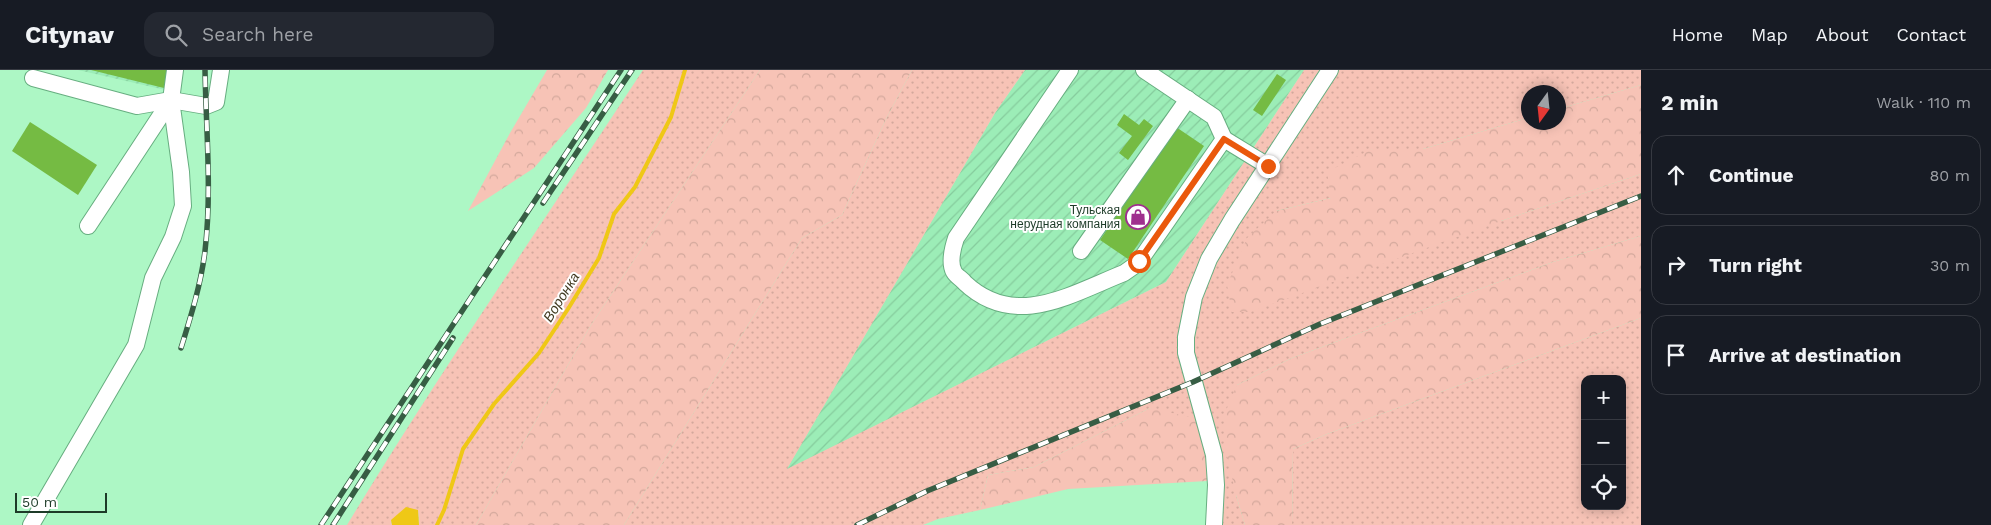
<!DOCTYPE html>
<html lang="en">
<head>
<meta charset="utf-8">
<style>
  :root { --surface:#171b24; --page:#242831; --text:#f1f3f6; --muted:#9ea1a6; --line:#363941 }
  body { margin:0; font-family:"Work Sans",sans-serif; background:var(--page); color:var(--text) }
  .controls { position:absolute; right:15px; bottom:15px; display:grid; overflow:hidden; border-radius:10px; box-shadow:0 2px 12px #0003 }
  .controls button { width:45px; height:45px; display:grid; place-items:center; padding:0; border:0; border-bottom:1px solid var(--line); background:var(--surface); color:var(--text); font:25px sans-serif }
  .compass { position:absolute; left:1521px; top:15px; width:45px; height:45px; border-radius:50%; background:var(--surface); box-shadow:0 2px 12px #0003; rotate:195deg }
  .scale { position:absolute; left:15px; bottom:12px; width:92px; box-sizing:border-box; padding-left:5px; border:2px solid #1d3b28; border-top:0; font-size:14px; line-height:18px; white-space:nowrap; color:#1d3b28; -webkit-text-stroke:4px #fff; paint-order:stroke }
  .stop { position:absolute; width:15px; height:15px; margin:-11px; border:4px solid #ea580c; border-radius:50%; background:#fff }
  .stop.end { background:#ea580c; border-color:#fff; box-shadow:0 1px 5px #0008 }
  .list { margin:0; padding:0; list-style:none }
  h2 { display:flex; justify-content:space-between; align-items:center; height:65px; margin:0; padding:0 20px; font-size:21px }
  h2 small { font-size:16px; font-weight:400; color:var(--muted) }
  .list li { display:grid; grid-template-columns:32px 1fr auto; gap:15px; align-items:center; box-sizing:border-box; height:80px; margin:0 10px 10px; padding:0 10px; border:1px solid var(--line); border-radius:15px }
  .list b { display:block; font-size:19px; white-space:nowrap }
  .list em { font-size:16px; font-style:normal; color:var(--muted) }
  .icon { flex:none; width:28px; height:28px; fill:none; stroke:currentColor; stroke-width:2; stroke-linecap:round; stroke-linejoin:round }
  .map { position:relative; flex:none; width:1641px; height:455px; overflow:hidden }
  header { display:flex; align-items:center; gap:30px; box-sizing:border-box; height:70px; padding:0 25px; background:var(--surface); border-bottom:1px solid var(--line) }
  header strong { font-size:24px }
  nav { display:flex; gap:28px; margin-inline-start:auto; font-size:18px }
  .search { width:350px; height:45px; background:var(--page); display:flex; align-items:center; gap:12px; box-sizing:border-box; padding:0 18px; border-radius:15px; color:var(--muted); font-size:19px }
  main { display:flex }
  aside { flex:1; background:var(--surface) }
  .map>svg:first-child { display:block }
</style>
</head>
<body>
<header>
<strong>Citynav</strong>
<div class="search"><svg class="icon" aria-label="search" viewBox="0 0 24 24"><circle cx="10" cy="10" r="6"/><path d="M15 15l6 6"/></svg>Search here</div>
<nav><a>Home</a><a>Map</a><a>About</a><a>Contact</a></nav>
</header>
<main>
<div class="map">
<svg width="1641" height="455" viewBox="0 0 1641 455">
  <defs>
    <pattern id="industrial-furrows" width="10" height="10" patternUnits="userSpaceOnUse" patternTransform="scale(1.25)"><rect width="10" height="10" fill="#9cedb7"/><path d="M-1 1l2-2M0 10L10 0M9 11l2-2" fill="none" stroke="#86cc9d"/></pattern>
    <pattern id="grass-dots" width="8" height="8" patternUnits="userSpaceOnUse" patternTransform="scale(1.25)"><rect width="8" height="8" fill="#f7c3b6"/><path d="M2 2h.1M6 6h.1" fill="none" stroke="#d3a89c" stroke-width="1.8" stroke-linecap="round"/></pattern>
    <pattern id="forest-crowns" width="20" height="18" patternUnits="userSpaceOnUse" patternTransform="scale(1.25)"><rect width="20" height="18" fill="#f7c3b6"/><path d="M2 6a3 3 0 1 1 6 0M12 15a3 3 0 1 1 6 0" fill="none" stroke="#d3a89c"/></pattern>
  </defs>
  <rect width="100%" height="100%" fill="#adf7c5"/>
  <g fill="url(#industrial-furrows)">
    <polygon points="78,0 178,0 174,22"/>
    <polygon points="1025,0 1304,0 1166,212 786,400 995,43"/>
  </g>
  <g fill="url(#grass-dots)" fill-rule="evenodd">
    <path d="M643,0H760L591,255L476,455H419L418,440L391,450L392,455H347C441,300 544,151 643,0Z"/>
    <polygon points="912,0 1025,0 995,43 787,399 1166,212 1304,0 1641,0 1641,15 1559,39 1558,22 1528,22 1528,48 1423,79 1372,79 1331,128 1276,141 1501,151 1641,104 1641,166 1553,192 1292,288 1237,315 1236,425 1245,455 1207,455 1208,383 1150,338 1034,397 988,405 980,440 938,449 923,455 624,455 802,168 842,145 886,49"/>
    <path d="M1641,248V455H1292L1293,379L1327,364ZM1585,309H1622V436H1585Z"/>
  </g>
  <g fill="url(#forest-crowns)">
    <polygon points="547,0 608,0 586,38 534,98 468,141 510,63"/>
    <polygon points="760,0 912,0 886,49 842,145 802,168 624,455 476,455 591,255"/>
    <polygon points="1641,15 1641,104 1501,151 1250,242 1232,242 1227,215 1247,168 1276,141 1331,128 1327,102 1372,79 1423,79 1528,48 1528,52 1558,52 1559,39"/>
    <polygon points="1641,166 1641,248 1327,364 1293,379 1292,455 1245,455 1236,425 1226,381 1224,345 1237,315 1292,288 1553,192"/>
    <polygon points="1150,338 1194,348 1208,383 1207,411 1068,419 980,440 988,405 1034,397"/>
  </g>
  <polygon fill="#efc816" points="406,437 418,440 419,455 392,455 391,450"/>
  <g fill="none" stroke-linecap="round" stroke-linejoin="round">
    <polyline stroke="#efc816" stroke-width="4" points="437,455 444,440 463,379 494,334 539,283 568,239 599,188 614,144 635,117 671,47 685,0"/>
  </g>
  <g fill="#75bb43">
    <polygon points="91,0 172,0 168,19"/>
    <polygon points="1277,4 1286,10 1262,46 1253,40"/>
    <polygon points="1124,44 1139,55 1144,49 1153,56 1128,90 1119,83 1132,66 1117,55"/>
    <polygon points="30,52 97,95 78,125 12,81"/>
    <polygon points="1176,57 1204,76 1128,189 1100,170"/>
  </g>
  <g fill="none" stroke-linecap="round" stroke-linejoin="round">
    <defs>
      <g id="minor">
        <path d="M1070,0L956,168C953,177 949,193 954,202C956,206 962,209 965,213C1015,260 1071,224 1124,203L1134,196L1143,186L1224,69L1268,96"/>
        <polyline points="1144,0 1214,47 1224,69"/>
        <polyline points="33,8 137,36 171,30 206,36 216,32 221,0"/>
        <polyline points="88,156 171,30 175,0"/>
        <polyline points="1081,181 1188,29"/>
        <polyline points="31,455 136,275 153,208 173,167 183,136 181,102 171,30"/>
        <polyline points="1214,455 1216,415 1214,385 1186,283 1186,267 1194,227 1209,189 1232,150 1330,0"/>
      </g>
    </defs>
    <use href="#minor" stroke="#67ae80" stroke-width="18"/>
    <use href="#minor" stroke="#fff" stroke-width="16"/>
    <defs>
      <g id="rail">
        <polyline points="543,133 632,0"/>
        <path d="M181,278C191,246 201,214 205,181C212,121 206,60 205,0"/>
        <polyline points="321,455 621,0"/>
        <polyline points="333,455 453,268"/>
        <polyline points="857,455 927,421 1193,312 1320,254 1641,126"/>
      </g>
    </defs>
    <use href="#rail" stroke="#375d44" stroke-width="5.5"/>
    <use href="#rail" stroke="#fff" stroke-width="4" stroke-dasharray="11" stroke-linecap="butt"/>
  </g>
  <g fill="none" stroke-linecap="round" stroke-linejoin="round">
    <polyline stroke="#ea580c" stroke-width="6" points="1139,191 1224,69 1268,96"/>
  </g>
  <defs>
    <symbol id="shop-ring" viewBox="-11 -11 22 22"><circle r="9.5" fill="#fff" stroke="#9f2f8e" stroke-width="1.5"/><path d="M-5-2.5h2.3a2.7 3.5 0 0 1 5.4 0H5L5.5 6h-11ZM-1.5-2.5h3a1.5 2.3 0 0 0-3 0Z" fill="#9f2f8e"/></symbol>
  </defs>
  <g fill-rule="evenodd">
    <use href="#shop-ring" x="1124" y="133" width="28" height="28"/>
  </g>
  <g text-anchor="middle" stroke-width="4" stroke-linejoin="round" paint-order="stroke">
    <g font-size="12" fill="#1d3b28" stroke="#fff" text-anchor="end">
      <text x="1120" y="144">Тульская<tspan x="1120" dy="14">нерудная компания</tspan></text>
    </g>
    <g font-size="14" font-style="italic" fill="#423b22" stroke="#fff">
      <text transform="translate(561 227) rotate(-58)" y="5">Воронка</text>
    </g>
  </g>
</svg>
<div class="controls">
<button>+</button>
<button>−</button>
<button><svg class="icon" aria-label="locate" viewBox="0 0 24 24"><circle cx="12" cy="12" r="6"/><path d="M12 2v4M12 18v4M2 12h4M18 12h4"/></svg></button>
</div>
<svg class="compass" viewBox="-18 -18 36 36"><path d="M0-13l5 13h-10z" fill="#e53935"/><path d="M0 13l5-13h-10z" fill="#9ea1a6"/></svg>
<div class="scale">50 m</div>
<div class="stop" style="left:1139px;top:191px"></div>
<div class="stop end" style="left:1268px;top:96px"></div>
</div>
<aside>
<h2>2 min<small>Walk · 110 m</small></h2>
<ul class="list">
<li><svg class="icon" aria-label="ahead" viewBox="0 0 24 24"><path d="M12 20V5M6 11l6-6 6 6"/></svg><div><b>Continue</b></div><em>80 m</em></li>
<li><svg class="icon" aria-label="right" viewBox="0 0 24 24"><path d="M7 20v-9h11M14 6l5 5-5 5"/></svg><div><b>Turn right</b></div><em>30 m</em></li>
<li><svg class="icon" aria-label="arrive" viewBox="0 0 24 24"><path d="M6 21V4h12l-3 4 3 4H6"/></svg><div><b>Arrive at destination</b></div></li>
</ul>
</aside>
</main>
</body>
</html>
